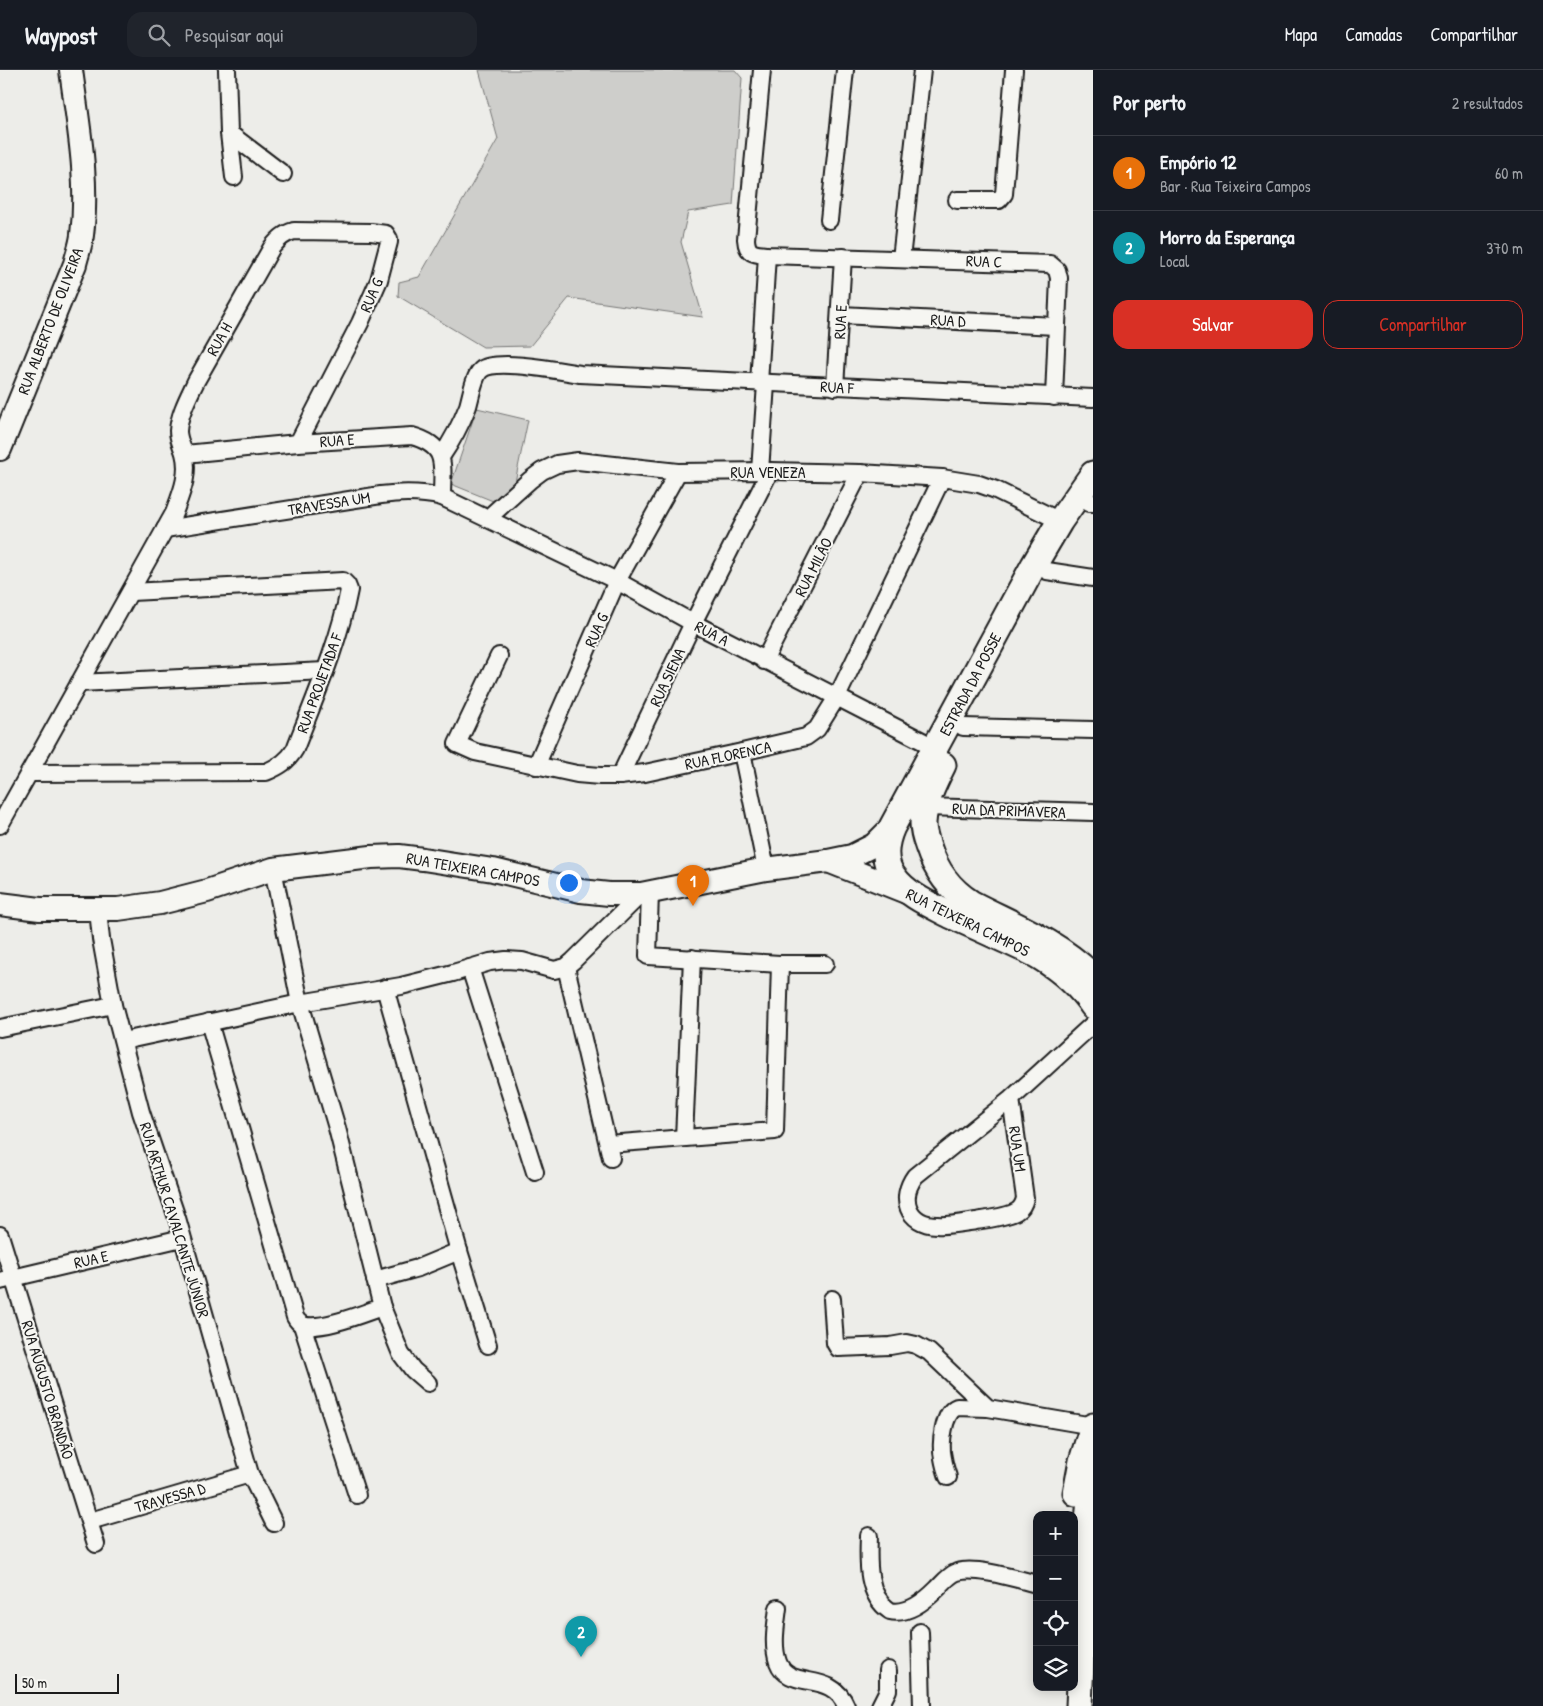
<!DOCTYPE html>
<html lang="pt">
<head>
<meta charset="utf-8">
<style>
  :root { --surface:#171b24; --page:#20242c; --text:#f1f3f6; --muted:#9ea1a6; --line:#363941; --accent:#d93025 }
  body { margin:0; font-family:"Patrick Hand",sans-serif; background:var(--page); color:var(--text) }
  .controls { position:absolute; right:15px; bottom:15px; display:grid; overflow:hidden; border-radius:10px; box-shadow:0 2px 12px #0003 }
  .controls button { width:45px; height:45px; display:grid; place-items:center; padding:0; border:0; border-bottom:1px solid var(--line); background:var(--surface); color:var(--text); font:25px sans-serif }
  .scale { position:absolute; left:15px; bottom:12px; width:104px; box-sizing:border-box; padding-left:5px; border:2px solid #1c1c1c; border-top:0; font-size:14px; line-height:18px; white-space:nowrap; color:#1c1c1c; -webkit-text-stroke:4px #f6f6f2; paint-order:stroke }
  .you { position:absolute; left:568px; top:812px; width:18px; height:18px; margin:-12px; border:4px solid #fff; border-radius:50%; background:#1a73e8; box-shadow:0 0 0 8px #1a73e833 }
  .badge { display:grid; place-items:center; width:32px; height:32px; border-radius:50%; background:var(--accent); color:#fff; font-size:16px; font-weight:700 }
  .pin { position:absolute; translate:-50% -41px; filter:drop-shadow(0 1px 2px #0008) }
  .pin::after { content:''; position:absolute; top:26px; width:18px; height:15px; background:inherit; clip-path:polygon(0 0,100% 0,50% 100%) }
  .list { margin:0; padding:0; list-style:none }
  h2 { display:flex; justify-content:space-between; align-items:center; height:65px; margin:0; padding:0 20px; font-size:21px }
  h2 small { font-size:16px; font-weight:400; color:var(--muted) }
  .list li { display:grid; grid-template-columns:32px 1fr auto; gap:15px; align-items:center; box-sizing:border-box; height:75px; padding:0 20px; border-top:1px solid var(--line) }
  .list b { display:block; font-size:19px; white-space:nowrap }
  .list p { margin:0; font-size:16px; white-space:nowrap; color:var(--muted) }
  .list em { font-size:16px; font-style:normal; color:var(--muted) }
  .actions { display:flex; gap:10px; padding:15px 20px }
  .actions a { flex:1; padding:11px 0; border:1px solid var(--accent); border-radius:15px; text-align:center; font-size:18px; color:var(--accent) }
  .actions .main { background:var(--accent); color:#fff }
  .icon { flex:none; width:28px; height:28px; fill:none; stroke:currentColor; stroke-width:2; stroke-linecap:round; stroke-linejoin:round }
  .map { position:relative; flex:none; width:1093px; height:1636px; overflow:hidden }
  header { display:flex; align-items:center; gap:30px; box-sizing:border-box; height:70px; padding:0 25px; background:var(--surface); border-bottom:1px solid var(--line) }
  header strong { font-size:24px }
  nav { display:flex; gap:28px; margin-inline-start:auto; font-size:18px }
  .search { width:350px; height:45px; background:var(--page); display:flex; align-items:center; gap:12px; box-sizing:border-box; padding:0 18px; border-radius:15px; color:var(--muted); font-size:19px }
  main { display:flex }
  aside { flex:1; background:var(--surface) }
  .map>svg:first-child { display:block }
</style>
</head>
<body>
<header>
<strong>Waypost</strong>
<div class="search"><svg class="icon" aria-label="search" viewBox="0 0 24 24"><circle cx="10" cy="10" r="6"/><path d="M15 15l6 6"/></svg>Pesquisar aqui</div>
<nav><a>Mapa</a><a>Camadas</a><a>Compartilhar</a></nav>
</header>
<main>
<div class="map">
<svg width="1093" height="1636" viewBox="0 0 1093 1636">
  <rect width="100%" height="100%" fill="#edede9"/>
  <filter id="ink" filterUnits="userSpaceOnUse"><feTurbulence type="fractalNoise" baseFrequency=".02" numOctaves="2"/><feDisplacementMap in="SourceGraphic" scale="10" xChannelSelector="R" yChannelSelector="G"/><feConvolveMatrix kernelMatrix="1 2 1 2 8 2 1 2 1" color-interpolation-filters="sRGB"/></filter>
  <g filter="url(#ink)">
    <g fill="#cececb" stroke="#757574">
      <polygon points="479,0 735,0 742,8 733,135 688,142 681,172 703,247 569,228 530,276 483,277 398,226 399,212 419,207 498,69"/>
      <polygon points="477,338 528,350 515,412 493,431 451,414"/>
    </g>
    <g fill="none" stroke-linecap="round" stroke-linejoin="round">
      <defs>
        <g id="street">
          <polyline points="227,0 229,63 234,107"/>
          <path d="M762,0L746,169C747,184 754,184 767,185L1050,194L1057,200L1059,208L1054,327"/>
          <polyline points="229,63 283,104"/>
          <polyline points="957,130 999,130 1004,124 1014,0"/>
          <polyline points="829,150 845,0"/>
          <polyline points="901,189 922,0"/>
          <polyline points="841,245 1056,256"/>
          <polyline points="759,313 767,185"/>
          <polyline points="835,317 843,187"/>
          <path d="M185,384L298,373L412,366C449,376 442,396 442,427"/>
          <path d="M441,387C452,371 461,354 468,336C471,326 474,306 481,300C495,288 561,301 580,304L1093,328"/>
          <polyline points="760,401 766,314"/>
          <polyline points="1089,433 1093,433"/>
          <polyline points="488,448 530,410 542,401 557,394 578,391 678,402 770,401 860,403 942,408 979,414 996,420 1060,451"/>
          <path d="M165,459L381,425C403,422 421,422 442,427L617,511L693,553L936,678"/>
          <polyline points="1047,501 1093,508"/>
          <polyline points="499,586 457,674 475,682 577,704 600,706 620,706 645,703 742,682 806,667 817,659 837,627 942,408"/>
          <polyline points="764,591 860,403"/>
          <polyline points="79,613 325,601"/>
          <polyline points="963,657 1093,660"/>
          <polyline points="742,682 766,799"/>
          <polyline points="536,696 617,511 678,402"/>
          <path d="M29,703L266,702C280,696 288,691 295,679C315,627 339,573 349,520L347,515L343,511L131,522"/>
          <polyline points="620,706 693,553 770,401"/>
          <polyline points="926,737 1093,742"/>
          <path d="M0,755L174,443C181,424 190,404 184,383C182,376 178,369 178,361C179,344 189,326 196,311L272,177C279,169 283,164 294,161L371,162L386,164L389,169V172L379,210L360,253L298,373"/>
          <polyline points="273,799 300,933 337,1058 382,1237 401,1284 413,1300 428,1313"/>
          <polyline points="650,822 648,886 780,894 825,894"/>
          <polyline points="98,840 101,869 113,935 141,1042 177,1148 250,1404 274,1453"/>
          <polyline points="566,897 611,1088"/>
          <polyline points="470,898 535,1102"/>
          <path d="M209,952L295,1247C297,1251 299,1253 303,1255C321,1261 364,1243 382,1237"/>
          <polyline points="0,958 113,935"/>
          <polyline points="123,971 300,933 401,916 453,903 490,892 506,890 522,891 554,900 566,897 573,891 641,824"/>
          <path d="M1011,1029L1025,1128C1024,1133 1022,1138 1017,1141C1008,1147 987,1149 976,1151C963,1153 949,1156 937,1155C907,1154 899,1128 915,1106L1011,1029L1093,954"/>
          <polyline points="684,1068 692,888"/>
          <polyline points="608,1074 775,1061 780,894"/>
          <polyline points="0,1165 96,1474"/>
          <polyline points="459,1181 488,1275"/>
          <polyline points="375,1210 418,1198 459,1181 385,918"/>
          <polyline points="0,1211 182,1168"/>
          <polyline points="832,1229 835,1273 838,1278 890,1276 907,1273 916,1275 929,1282 988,1338 1093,1356"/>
          <polyline points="302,1255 357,1425"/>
          <path d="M948,1407C946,1401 944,1394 943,1388C940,1375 943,1342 957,1337L988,1338"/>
          <polyline points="90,1451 250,1404"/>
          <path d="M869,1466C868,1491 866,1525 890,1541C907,1545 925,1531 937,1519C943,1513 949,1505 957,1502C976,1496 1017,1509 1037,1514"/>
          <path d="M778,1538C776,1555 772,1575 778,1592C789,1622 831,1599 846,1636"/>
          <polyline points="920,1562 922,1636"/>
          <polyline points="880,1636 888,1620 888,1600"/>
        </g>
        <g id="secondary">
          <path d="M0,379L75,194C77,185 81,175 82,165C89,110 78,54 71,0"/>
          <polyline points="828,791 911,824"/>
          <polyline points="0,834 40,839 118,839 160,833 207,821 273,799 371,787 399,786 423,789 493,800 581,821 609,824 641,824 766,799 828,791 852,786 874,775 892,757"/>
        </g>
        <g id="primary">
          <path d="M1093,404L1060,451L1034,495L892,757C885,773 882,792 894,807C907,825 931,835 950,845C970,854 990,863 1009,872C1019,877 1030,881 1040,887C1061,900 1079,915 1093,936"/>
          <path d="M943,695C934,713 924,733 923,753C923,761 925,768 928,776C936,801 949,819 971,833C1013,855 1059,872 1093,907"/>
          <polyline points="1076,1423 1082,1391 1093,1356"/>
          <polyline points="1079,1636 1087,1459 1093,1403"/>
        </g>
      </defs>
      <use href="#street" stroke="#1c1c1c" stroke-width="20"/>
      <use href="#secondary" stroke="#1c1c1c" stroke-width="26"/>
      <use href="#primary" stroke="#1c1c1c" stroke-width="29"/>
      <use href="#street" stroke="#f6f6f2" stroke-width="16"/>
      <use href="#secondary" stroke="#f6f6f2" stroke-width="22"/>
      <use href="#primary" stroke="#f6f6f2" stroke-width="25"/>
    </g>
  </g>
  <g text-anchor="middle" stroke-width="4" stroke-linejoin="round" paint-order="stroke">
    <g font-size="16" fill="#1c1c1c" stroke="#f6f6f2">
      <text transform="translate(984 191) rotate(2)" y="6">RUA C</text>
      <text transform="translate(371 225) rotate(-67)" y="6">RUA G</text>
      <text transform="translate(948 250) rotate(3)" y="6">RUA D</text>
      <text transform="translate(50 251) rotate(-69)" y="6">RUA ALBERTO DE OLIVEIRA</text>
      <text transform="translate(840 252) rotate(-87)" y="6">RUA E</text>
      <text transform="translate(219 269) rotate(-61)" y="6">RUA H</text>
      <text transform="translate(837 317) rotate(3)" y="6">RUA F</text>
      <text transform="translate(337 370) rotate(-4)" y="6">RUA E</text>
      <text x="768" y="408">RUA VENEZA</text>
      <text transform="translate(329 433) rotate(-9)" y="6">TRAVESSA UM</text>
      <text transform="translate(813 497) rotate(-63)" y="6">RUA MILÃO</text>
      <text transform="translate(596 560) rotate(-66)" y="6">RUA G</text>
      <text transform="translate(712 563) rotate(28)" y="6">RUA A</text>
      <text transform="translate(667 607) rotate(-65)" y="6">RUA SIENA</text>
      <text transform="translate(319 613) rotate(-70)" y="6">RUA PROJETADA F</text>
      <text transform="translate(970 614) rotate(-62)" y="6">ESTRADA DA POSSE</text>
      <text transform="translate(728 685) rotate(-12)" y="6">RUA FLORENCA</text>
      <text transform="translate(1009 740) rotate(2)" y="6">RUA DA PRIMAVERA</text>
      <text transform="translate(473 799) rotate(10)" y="6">RUA TEIXEIRA CAMPOS</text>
      <text transform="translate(968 852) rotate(26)" y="6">RUA TEIXEIRA CAMPOS</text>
      <text transform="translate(1018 1079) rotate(82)" y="6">RUA UM</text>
      <text transform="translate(175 1150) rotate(73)" y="6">RUA ARTHUR CAVALCANTE JÚNIOR</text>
      <text transform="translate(91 1189) rotate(-13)" y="6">RUA E</text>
      <text transform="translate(48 1320) rotate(73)" y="6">RUA AUGUSTO BRANDÃO</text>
      <text transform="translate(170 1427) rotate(-16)" y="6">TRAVESSA D</text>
    </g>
  </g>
</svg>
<div class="controls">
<button>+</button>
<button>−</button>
<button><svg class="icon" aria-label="locate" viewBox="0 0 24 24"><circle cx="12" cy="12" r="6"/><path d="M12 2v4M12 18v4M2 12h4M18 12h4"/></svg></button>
<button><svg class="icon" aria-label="layers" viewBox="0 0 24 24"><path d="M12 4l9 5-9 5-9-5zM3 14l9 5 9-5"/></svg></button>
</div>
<div class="scale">50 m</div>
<div class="you"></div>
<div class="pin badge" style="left:693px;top:836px;background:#e8710a">1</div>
<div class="pin badge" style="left:581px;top:1587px;background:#0f9aa8">2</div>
</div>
<aside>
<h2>Por perto<small>2 resultados</small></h2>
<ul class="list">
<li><span class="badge" style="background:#e8710a">1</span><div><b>Empório 12</b><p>Bar · Rua Teixeira Campos</p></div><em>60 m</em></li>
<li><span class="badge" style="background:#0f9aa8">2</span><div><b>Morro da Esperança</b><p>Local</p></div><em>370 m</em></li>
</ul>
<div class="actions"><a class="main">Salvar</a><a>Compartilhar</a></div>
</aside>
</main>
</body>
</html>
